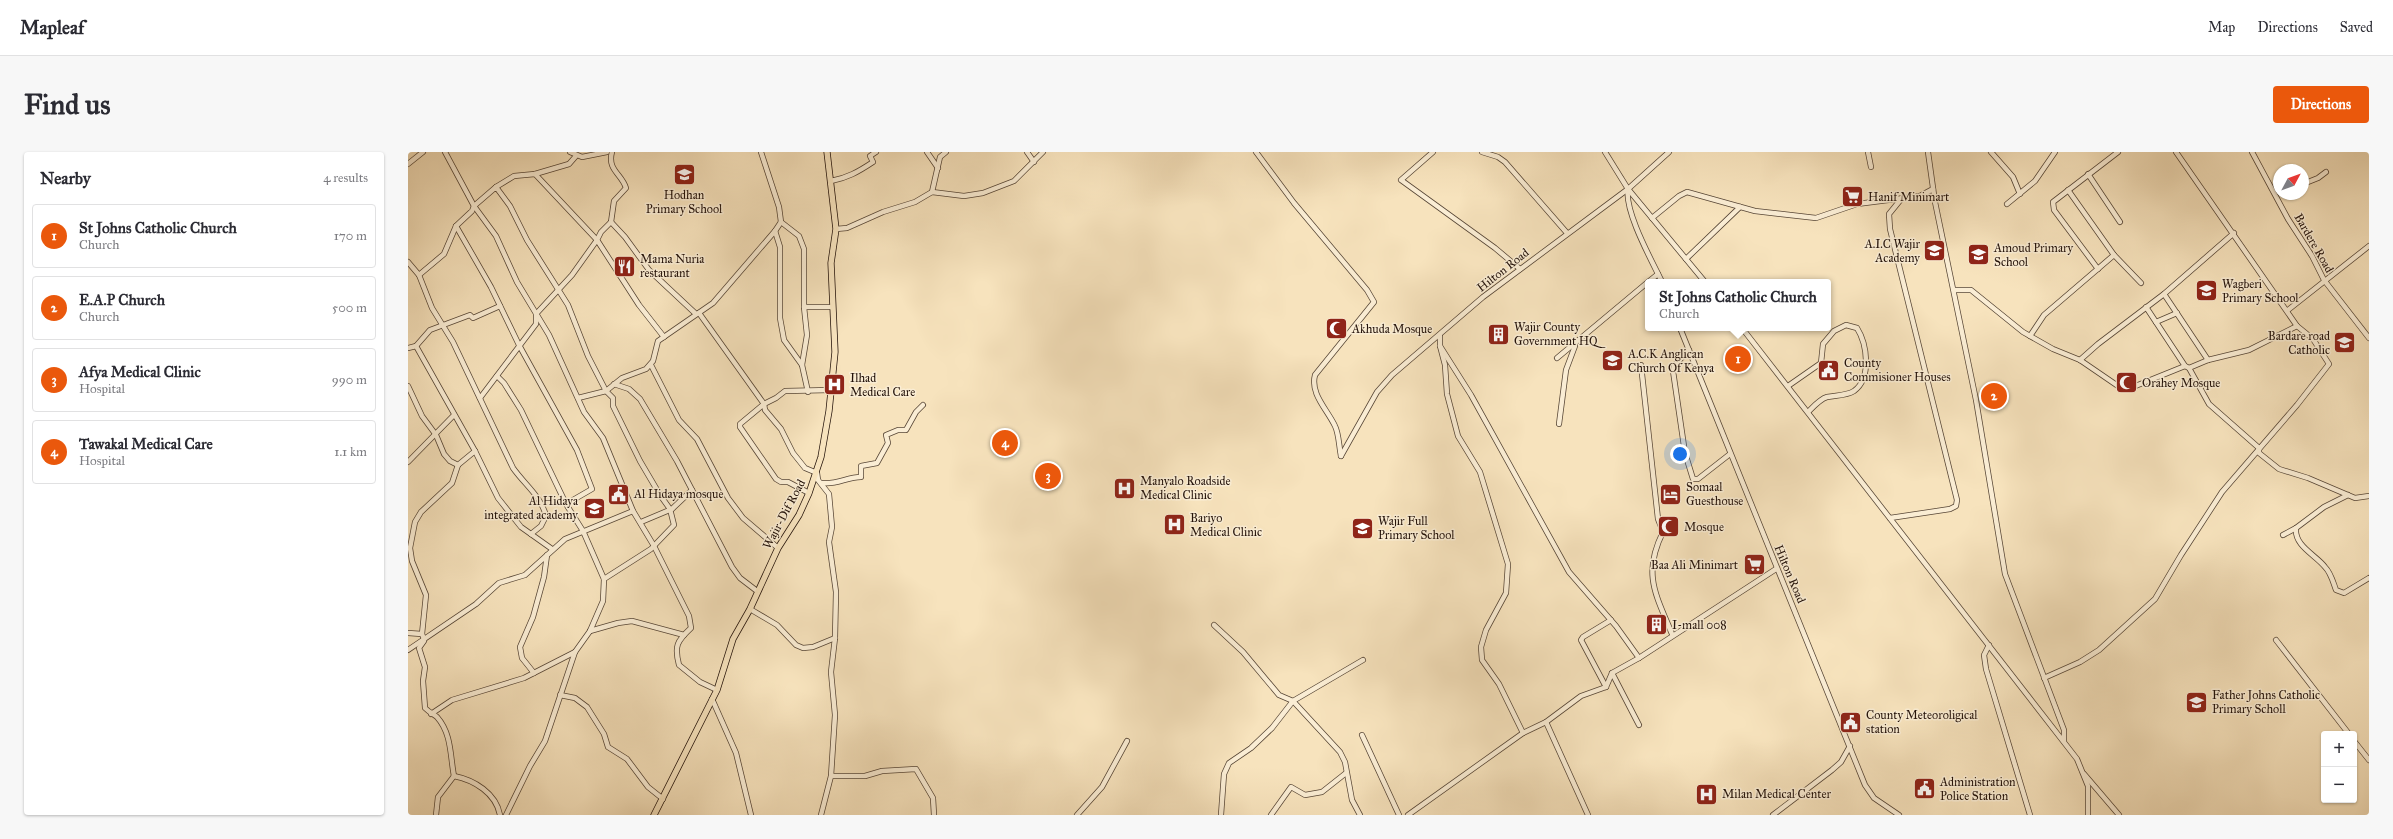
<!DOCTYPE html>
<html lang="en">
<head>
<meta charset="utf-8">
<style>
  :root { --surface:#fff; --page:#f7f7f7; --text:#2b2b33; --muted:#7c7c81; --line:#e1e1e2; --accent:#ea580c }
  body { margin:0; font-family:"IM FELL Great Primer",serif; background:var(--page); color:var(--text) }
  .controls { position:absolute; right:12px; bottom:12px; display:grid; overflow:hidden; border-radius:4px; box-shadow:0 1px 3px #0004 }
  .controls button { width:36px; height:36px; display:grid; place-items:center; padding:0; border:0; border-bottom:1px solid var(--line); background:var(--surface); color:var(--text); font:20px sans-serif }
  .compass { position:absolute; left:1865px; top:12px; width:36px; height:36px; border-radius:50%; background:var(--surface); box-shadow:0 1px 3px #0004; rotate:49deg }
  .you { position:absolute; left:1272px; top:302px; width:14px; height:14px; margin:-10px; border:3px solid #fff; border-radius:50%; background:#1a73e8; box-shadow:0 0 0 6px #1a73e833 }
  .badge { display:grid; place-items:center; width:26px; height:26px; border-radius:50%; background:var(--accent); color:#fff; font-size:13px; font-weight:700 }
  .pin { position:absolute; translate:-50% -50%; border:2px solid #fff; box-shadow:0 1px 4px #0006 }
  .popup { position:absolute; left:1237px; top:127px; width:186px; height:52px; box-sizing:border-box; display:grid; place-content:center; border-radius:4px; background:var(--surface); filter:drop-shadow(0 1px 3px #0005); font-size:13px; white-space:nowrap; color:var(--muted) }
  .popup b { font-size:15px; color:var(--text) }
  .popup::after { content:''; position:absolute; left:50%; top:100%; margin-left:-8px; border:8px solid transparent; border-top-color:var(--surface) }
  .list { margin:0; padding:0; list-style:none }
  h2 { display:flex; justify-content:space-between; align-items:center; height:52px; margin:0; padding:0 16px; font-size:17px }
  h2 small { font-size:13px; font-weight:400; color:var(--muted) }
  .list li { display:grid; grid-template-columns:26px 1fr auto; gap:12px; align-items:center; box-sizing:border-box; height:64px; margin:0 8px 8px; padding:0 8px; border:1px solid var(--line); border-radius:4px }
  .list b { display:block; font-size:15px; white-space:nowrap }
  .list p { margin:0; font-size:13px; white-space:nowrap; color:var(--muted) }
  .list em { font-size:13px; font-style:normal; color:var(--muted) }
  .map { position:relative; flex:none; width:1961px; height:663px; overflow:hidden; border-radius:4px }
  header { display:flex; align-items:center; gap:24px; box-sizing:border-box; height:56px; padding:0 20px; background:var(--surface); border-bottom:1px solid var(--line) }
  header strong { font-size:19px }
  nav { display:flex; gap:22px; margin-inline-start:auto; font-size:14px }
  .intro { display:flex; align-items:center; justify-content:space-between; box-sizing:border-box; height:96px; padding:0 24px }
  h1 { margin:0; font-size:28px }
  .button { padding:10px 18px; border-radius:4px; background:var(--accent); color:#fff; font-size:14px; font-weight:700 }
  main { display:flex; gap:24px; padding:0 24px }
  aside { flex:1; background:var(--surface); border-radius:4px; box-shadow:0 1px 3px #0004 }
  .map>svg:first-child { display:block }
</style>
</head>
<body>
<header>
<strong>Mapleaf</strong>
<nav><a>Map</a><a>Directions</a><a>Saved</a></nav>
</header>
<div class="intro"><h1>Find us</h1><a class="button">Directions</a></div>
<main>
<aside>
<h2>Nearby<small>4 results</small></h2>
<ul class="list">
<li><span class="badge">1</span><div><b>St Johns Catholic Church</b><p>Church</p></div><em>170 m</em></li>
<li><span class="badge">2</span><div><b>E.A.P Church</b><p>Church</p></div><em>500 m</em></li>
<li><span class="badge">3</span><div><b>Afya Medical Clinic</b><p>Hospital</p></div><em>990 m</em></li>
<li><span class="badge">4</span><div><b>Tawakal Medical Care</b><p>Hospital</p></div><em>1.1 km</em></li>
</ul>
</aside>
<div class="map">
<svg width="1961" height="663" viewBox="0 0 1961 663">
  <rect width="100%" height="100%" fill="#f7e3bd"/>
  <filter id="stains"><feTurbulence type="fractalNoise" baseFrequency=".005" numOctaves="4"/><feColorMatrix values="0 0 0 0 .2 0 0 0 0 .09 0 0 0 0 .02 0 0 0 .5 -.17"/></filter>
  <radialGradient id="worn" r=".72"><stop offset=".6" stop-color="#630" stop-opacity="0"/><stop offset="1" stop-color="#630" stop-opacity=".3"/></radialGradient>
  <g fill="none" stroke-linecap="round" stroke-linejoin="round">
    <defs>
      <g id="minor">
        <path d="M37,0L66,54L88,84L109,130L141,183L176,260L195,286L225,359L246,394L281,464L283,476C269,489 266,494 271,513L292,530L309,538"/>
        <polyline points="162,0 174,5 199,0"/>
        <path d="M204,0C199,18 214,22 218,36L206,49L203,70L193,80L189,88L231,153L256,185"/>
        <polyline points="519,0 530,16"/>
        <polyline points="619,0 626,10"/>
        <path d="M848,0L886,51L959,138L966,150L907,223C902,242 919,257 927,274C931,282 931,295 933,304"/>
        <polyline points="1025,0 993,28 1087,96 1112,117"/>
        <polyline points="1074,0 1090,5 1097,10 1159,81"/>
        <polyline points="1197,0 1220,37 1297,130"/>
        <polyline points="1460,0 1463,15"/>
        <polyline points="1520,0 1527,50 1568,248 1597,422 1656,578 1656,589"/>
        <polyline points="1583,0 1605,25 1612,42"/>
        <polyline points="1844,0 1880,67 1904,104 1916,128 1961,186"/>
        <polyline points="0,12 15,0"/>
        <polyline points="127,22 161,12 168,4"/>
        <polyline points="1680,22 1712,70"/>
        <path d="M423,29C439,26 450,20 465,10L462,4L468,0"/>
        <polyline points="1895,32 1910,26 1918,20"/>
        <path d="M1220,37C1216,59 1244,109 1254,130"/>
        <polyline points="1660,38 1706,103 1733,131"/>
        <polyline points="524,40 532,5 538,0"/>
        <polyline points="1599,52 1627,29 1647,0"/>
        <polyline points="1244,66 1271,44 1279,40 1347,59 1408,66 1449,52 1512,44 1525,37"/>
        <polyline points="203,70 217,85 241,118 288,162"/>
        <polyline points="373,70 391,84 396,97 396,155 399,183 394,213"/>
        <polyline points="48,74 83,135 111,193 169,298 184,337 158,352"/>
        <polyline points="428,77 439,76 475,60 507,50 524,40 556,44 575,41 606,29 635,0"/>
        <polyline points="367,79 372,95 372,166 376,188 394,213 400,240"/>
        <polyline points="1278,107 1332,55"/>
        <polyline points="0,110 11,123"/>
        <polyline points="1690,117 1646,58 1645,50 1710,0"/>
        <polyline points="1240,130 1250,122"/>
        <polyline points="1546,138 1563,138 1615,180 1645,197 1672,208 1710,234 1720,237 1777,214"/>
        <polyline points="1756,142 1800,208"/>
        <polyline points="396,155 424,155"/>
        <polyline points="1738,155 1777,214 1781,216 1801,252 1851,296"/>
        <polyline points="1880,158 1961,94"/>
        <polyline points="291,161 356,252 357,258 373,277 385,301 397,316 409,321 410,328 421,342 424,375 421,390 428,440 427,486 423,520 427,563 423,624 413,663"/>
        <polyline points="1748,170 1769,161"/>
        <polyline points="1272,176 1457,633 1466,646 1491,663"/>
        <polyline points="1334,176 1669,607 1680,634 1680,663"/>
        <polyline points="1032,184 1032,194 1063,243 1161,420 1208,474 1231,506"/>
        <polyline points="1622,184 1636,163 1706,103"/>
        <polyline points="8,194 67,299 90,346 113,375 144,397"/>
        <polyline points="1032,194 1037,213 1039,242 1050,284 1072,320 1100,412 1098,441 1078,478 1073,495 1074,508 1091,532 1115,581"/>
        <polyline points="0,196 8,194 22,178 62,163 65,166 92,154"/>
        <polyline points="1281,198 1266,214 1265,219 1277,301 1285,327 1290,327 1322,302"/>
        <polyline points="1149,206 1240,130"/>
        <polyline points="1672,208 1690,192 1756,142 1826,81"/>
        <polyline points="243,213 271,268 289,287 320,346 335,366 370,396"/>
        <path d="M1233,213L1250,367L1255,380C1234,422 1248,443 1264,482"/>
        <polyline points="1781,216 1800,208 1841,198 1889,174"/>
        <polyline points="89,224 96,231 113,258 158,352 175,379 196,427"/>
        <polyline points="206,232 221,237 232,247 269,309 324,415 332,426 349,439"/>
        <polyline points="0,234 14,264 28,283 36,302 42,309 50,313 67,299"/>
        <path d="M1380,234L1413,211L1415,192L1426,179L1438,173L1449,176C1459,192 1464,226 1446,239C1438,244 1428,243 1419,245C1412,247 1405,255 1400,260"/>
        <polyline points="72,246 128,172 128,162 164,123 189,88 127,22 106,24 88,35"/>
        <polyline points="170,246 198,239 214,226 238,217 245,209 250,189 305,151 367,79 373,70 371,55 353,0"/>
        <polyline points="1151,272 1158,218 1167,194"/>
        <polyline points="1851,296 1851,301 1871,317 1900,326 1947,346 1961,344"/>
        <polyline points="933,304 969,240 984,223 1075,145 1220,37 1261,0"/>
        <polyline points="0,310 46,263"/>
        <path d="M414,331C429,333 439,325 453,325V314L469,311L480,291L478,283L490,278H498L508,260L515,253"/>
        <polyline points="401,341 380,330 373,330 368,327 332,275 332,272 356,252 368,246 377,239 423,238"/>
        <path d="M1940,343L1916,355L1888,376C1886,394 1908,403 1917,415C1923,421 1925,430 1928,438L1936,441L1961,426"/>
        <polyline points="1482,366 1542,357 1548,354 1549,348 1482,77 1481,62 1494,46"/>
        <polyline points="233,370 264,357 284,338"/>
        <polyline points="1875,383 1888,376"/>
        <polyline points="342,457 369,473 388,493 395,496 405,495 427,486"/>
        <polyline points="806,473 835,500 871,543 885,549 932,600 937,610 944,648 952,663"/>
        <polyline points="182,479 210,471 224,469 276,483"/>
        <polyline points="0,481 14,482"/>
        <polyline points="16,487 14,482 18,443 4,409 2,396 7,370 13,360 44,331 50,313"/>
        <polyline points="1868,488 1941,582"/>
        <path d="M16,489L11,496L17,515L15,529L17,556C21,560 25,562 29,565C44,582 42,604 46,624"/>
        <polyline points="1581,493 1576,503 1578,517 1622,663"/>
        <polyline points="0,498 68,452 91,431 117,423 157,387 225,359"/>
        <polyline points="126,521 114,506 112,495 125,465 136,425 139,403"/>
        <polyline points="1204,521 1231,573"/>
        <polyline points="1636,526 1672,510 1691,498 1747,447 1773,403 1814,340 1889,253 1921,212 1905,187 1889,174 1768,0"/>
        <polyline points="1198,535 1173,488 1175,485 1203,468"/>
        <polyline points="152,543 167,546 179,555 196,582 200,595 219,607 240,635 255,647"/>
        <polyline points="304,547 328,601 343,663"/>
        <polyline points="23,562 44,548 116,526 167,500"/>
        <polyline points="1138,570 1180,663"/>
        <polyline points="954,583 991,663"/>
        <polyline points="1946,589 1961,608"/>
        <polyline points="1676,622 1711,663"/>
        <path d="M46,624C66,628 88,641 92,663"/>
        <polyline points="423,624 457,624 474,619 508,617 525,646 526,663"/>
        <polyline points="28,663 30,645 46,624"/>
        <path d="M98,663L122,614L137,589L167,500L182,479L195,449L196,427L243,397L266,373L262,357L252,343L232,309L205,254V246L198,239L180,204L160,153L119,88L102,54L88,35L66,54L64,59L48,74L36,102L11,123L24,156L45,190L105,316C117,333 133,344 138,364L133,374L123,382"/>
        <polyline points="669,663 694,635 719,589"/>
        <polyline points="813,663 816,622 821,611 843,596 864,576 885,549 955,508"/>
        <polyline points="863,663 883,635 897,643 914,640 938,621"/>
        <polyline points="1000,663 1115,581 1138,570 1173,544 1198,535 1204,521 1231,506 1368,417"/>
        <polyline points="1365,663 1424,618 1433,610 1442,594"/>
      </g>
      <polyline id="major" points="246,663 309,538 325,487 342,457 370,396 391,363 401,341 413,305 421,259 427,200 423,111 428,77 419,0"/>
    </defs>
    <use href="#minor" stroke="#574636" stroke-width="6"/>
    <use href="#major" stroke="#221109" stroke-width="7"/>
    <use href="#minor" stroke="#faedd4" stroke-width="4.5"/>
    <use href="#major" stroke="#f7e3bd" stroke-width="5.5"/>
  </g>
  <defs>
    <symbol id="school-square" viewBox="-11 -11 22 22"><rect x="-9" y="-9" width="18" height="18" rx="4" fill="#8f2418" stroke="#faedd4"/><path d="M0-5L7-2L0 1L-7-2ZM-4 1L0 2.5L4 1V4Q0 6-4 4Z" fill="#fff"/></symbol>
    <symbol id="supermarket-square" viewBox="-11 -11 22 22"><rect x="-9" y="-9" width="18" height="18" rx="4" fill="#8f2418" stroke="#faedd4"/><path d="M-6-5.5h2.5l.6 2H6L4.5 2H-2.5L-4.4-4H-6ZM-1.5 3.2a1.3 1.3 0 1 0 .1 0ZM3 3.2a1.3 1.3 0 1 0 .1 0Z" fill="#fff"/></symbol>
    <symbol id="restaurant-square" viewBox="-11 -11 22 22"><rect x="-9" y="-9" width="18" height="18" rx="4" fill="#8f2418" stroke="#faedd4"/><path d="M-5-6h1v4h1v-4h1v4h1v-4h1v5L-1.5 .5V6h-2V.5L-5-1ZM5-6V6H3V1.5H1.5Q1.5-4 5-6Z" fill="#fff"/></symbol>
    <symbol id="mosque-square" viewBox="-11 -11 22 22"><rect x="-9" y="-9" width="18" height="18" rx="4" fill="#8f2418" stroke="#faedd4"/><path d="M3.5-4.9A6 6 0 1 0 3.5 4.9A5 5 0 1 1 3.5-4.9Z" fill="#fff"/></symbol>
    <symbol id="building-square" viewBox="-11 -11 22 22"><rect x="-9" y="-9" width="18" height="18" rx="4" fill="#8f2418" stroke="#faedd4"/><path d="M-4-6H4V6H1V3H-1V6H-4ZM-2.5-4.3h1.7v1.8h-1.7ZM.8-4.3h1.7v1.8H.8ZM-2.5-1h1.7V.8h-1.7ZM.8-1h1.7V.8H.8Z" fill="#fff"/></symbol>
    <symbol id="civic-square" viewBox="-11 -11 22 22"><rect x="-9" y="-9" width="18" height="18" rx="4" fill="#8f2418" stroke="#faedd4"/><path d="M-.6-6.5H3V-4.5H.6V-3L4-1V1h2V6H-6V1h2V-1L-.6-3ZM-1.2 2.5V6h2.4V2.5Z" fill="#fff"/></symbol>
    <symbol id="hospital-square" viewBox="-11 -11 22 22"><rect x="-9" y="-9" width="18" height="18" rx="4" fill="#8f2418" stroke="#faedd4"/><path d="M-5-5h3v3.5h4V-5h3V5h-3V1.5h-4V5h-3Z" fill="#fff"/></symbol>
    <symbol id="hotel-square" viewBox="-11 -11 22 22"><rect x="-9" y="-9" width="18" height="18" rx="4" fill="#8f2418" stroke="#faedd4"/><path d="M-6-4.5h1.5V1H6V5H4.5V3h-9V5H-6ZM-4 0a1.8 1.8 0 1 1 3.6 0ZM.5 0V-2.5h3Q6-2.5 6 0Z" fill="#fff"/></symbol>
  </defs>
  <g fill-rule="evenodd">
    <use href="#school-square" x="264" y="10" width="25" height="25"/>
    <use href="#supermarket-square" x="1432" y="32" width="25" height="25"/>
    <use href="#school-square" x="1514" y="86" width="25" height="25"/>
    <use href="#school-square" x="1558" y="90" width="25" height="25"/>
    <use href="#restaurant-square" x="204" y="102" width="25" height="25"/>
    <use href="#school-square" x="1786" y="126" width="25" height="25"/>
    <use href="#mosque-square" x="916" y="164" width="25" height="25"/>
    <use href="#building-square" x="1078" y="170" width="25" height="25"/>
    <use href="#school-square" x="1924" y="178" width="25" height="25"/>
    <use href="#school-square" x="1192" y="196" width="25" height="25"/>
    <use href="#civic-square" x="1408" y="206" width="25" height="25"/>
    <use href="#mosque-square" x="1706" y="218" width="25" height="25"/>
    <use href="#hospital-square" x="414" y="220" width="25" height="25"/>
    <use href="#hospital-square" x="704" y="324" width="25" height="25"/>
    <use href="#civic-square" x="198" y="330" width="25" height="25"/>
    <use href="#hotel-square" x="1250" y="330" width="25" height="25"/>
    <use href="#school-square" x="174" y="344" width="25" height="25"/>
    <use href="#hospital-square" x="754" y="360" width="25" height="25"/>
    <use href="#mosque-square" x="1248" y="362" width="25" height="25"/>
    <use href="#school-square" x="942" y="364" width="25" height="25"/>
    <use href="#supermarket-square" x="1334" y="400" width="25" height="25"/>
    <use href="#building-square" x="1236" y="460" width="25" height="25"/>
    <use href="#school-square" x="1776" y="538" width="25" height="25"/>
    <use href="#civic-square" x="1430" y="558" width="25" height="25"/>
    <use href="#civic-square" x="1504" y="624" width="25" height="25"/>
    <use href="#hospital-square" x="1286" y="630" width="25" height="25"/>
  </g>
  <g text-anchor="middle" stroke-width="3" stroke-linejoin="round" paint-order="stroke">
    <g font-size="12" fill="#221109" stroke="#faedd4" text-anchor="start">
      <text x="276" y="47" text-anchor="middle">Hodhan<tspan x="276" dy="14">Primary School</tspan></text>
      <text x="1460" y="49">Hanif Minimart</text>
      <text x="1512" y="96" text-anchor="end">A.I.C Wajir<tspan x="1512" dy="14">Academy</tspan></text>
      <text x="1586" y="100">Amoud Primary<tspan x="1586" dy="14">School</tspan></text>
      <text x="232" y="111">Mama Nuria<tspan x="232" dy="14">restaurant</tspan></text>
      <text x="1814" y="136">Wagberi<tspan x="1814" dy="14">Primary School</tspan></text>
      <text x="1106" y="179">Wajir County<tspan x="1106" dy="14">Government HQ</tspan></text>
      <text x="944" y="181">Akhuda Mosque</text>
      <text x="1922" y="188" text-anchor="end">Bardare road<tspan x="1922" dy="14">Catholic</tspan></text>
      <text x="1220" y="206">A.C.K Anglican<tspan x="1220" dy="14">Church Of Kenya</tspan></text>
      <text x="1436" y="215">County<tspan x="1436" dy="14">Commisioner Houses</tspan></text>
      <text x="442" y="230">Ilhad<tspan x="442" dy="14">Medical Care</tspan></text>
      <text x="1734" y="235">Orahey Mosque</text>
      <text x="732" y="333">Manyalo Roadside<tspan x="732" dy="14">Medical Clinic</tspan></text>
      <text x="1278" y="339">Somaal<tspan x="1278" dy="14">Guesthouse</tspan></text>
      <text x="226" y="346">Al Hidaya mosque</text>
      <text x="170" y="353" text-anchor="end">Al Hidaya<tspan x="170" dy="14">integrated academy</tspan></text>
      <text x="782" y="370">Bariyo<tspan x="782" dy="14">Medical Clinic</tspan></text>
      <text x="970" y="373">Wajir Full<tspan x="970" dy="14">Primary School</tspan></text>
      <text x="1276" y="379">Mosque</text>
      <text x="1330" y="417" text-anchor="end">Baa Ali Minimart</text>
      <text x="1264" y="477">I-mall 008</text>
      <text x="1804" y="547">Father Johns Catholic<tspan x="1804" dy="14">Primary Scholl</tspan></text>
      <text x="1458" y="567">County Meteoroligical<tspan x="1458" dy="14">station</tspan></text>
      <text x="1532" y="634">Administration<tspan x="1532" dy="14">Police Station</tspan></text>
      <text x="1314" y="646">Milan Medical Center</text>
    </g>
    <g font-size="12" fill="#221109" stroke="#faedd4">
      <text transform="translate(1906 91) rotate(60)" y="4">Bardere Road</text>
      <text transform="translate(1095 118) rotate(-38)" y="4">Hilton Road</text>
      <text transform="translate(376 362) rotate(-62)" y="4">Wajir-Dif Road</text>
      <text transform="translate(1382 422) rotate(67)" y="4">Hilton Road</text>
    </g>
  </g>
  <rect width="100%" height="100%" filter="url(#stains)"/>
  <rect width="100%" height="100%" fill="url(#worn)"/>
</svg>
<div class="controls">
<button>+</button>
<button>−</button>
</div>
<svg class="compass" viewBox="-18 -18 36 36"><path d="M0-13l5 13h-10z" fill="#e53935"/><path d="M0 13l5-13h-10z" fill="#7c7c81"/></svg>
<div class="you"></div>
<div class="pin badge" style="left:1330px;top:207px">1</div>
<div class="popup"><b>St Johns Catholic Church</b>Church</div>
<div class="pin badge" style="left:1586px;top:244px">2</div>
<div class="pin badge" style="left:640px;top:324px">3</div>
<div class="pin badge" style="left:597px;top:291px">4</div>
</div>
</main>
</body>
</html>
